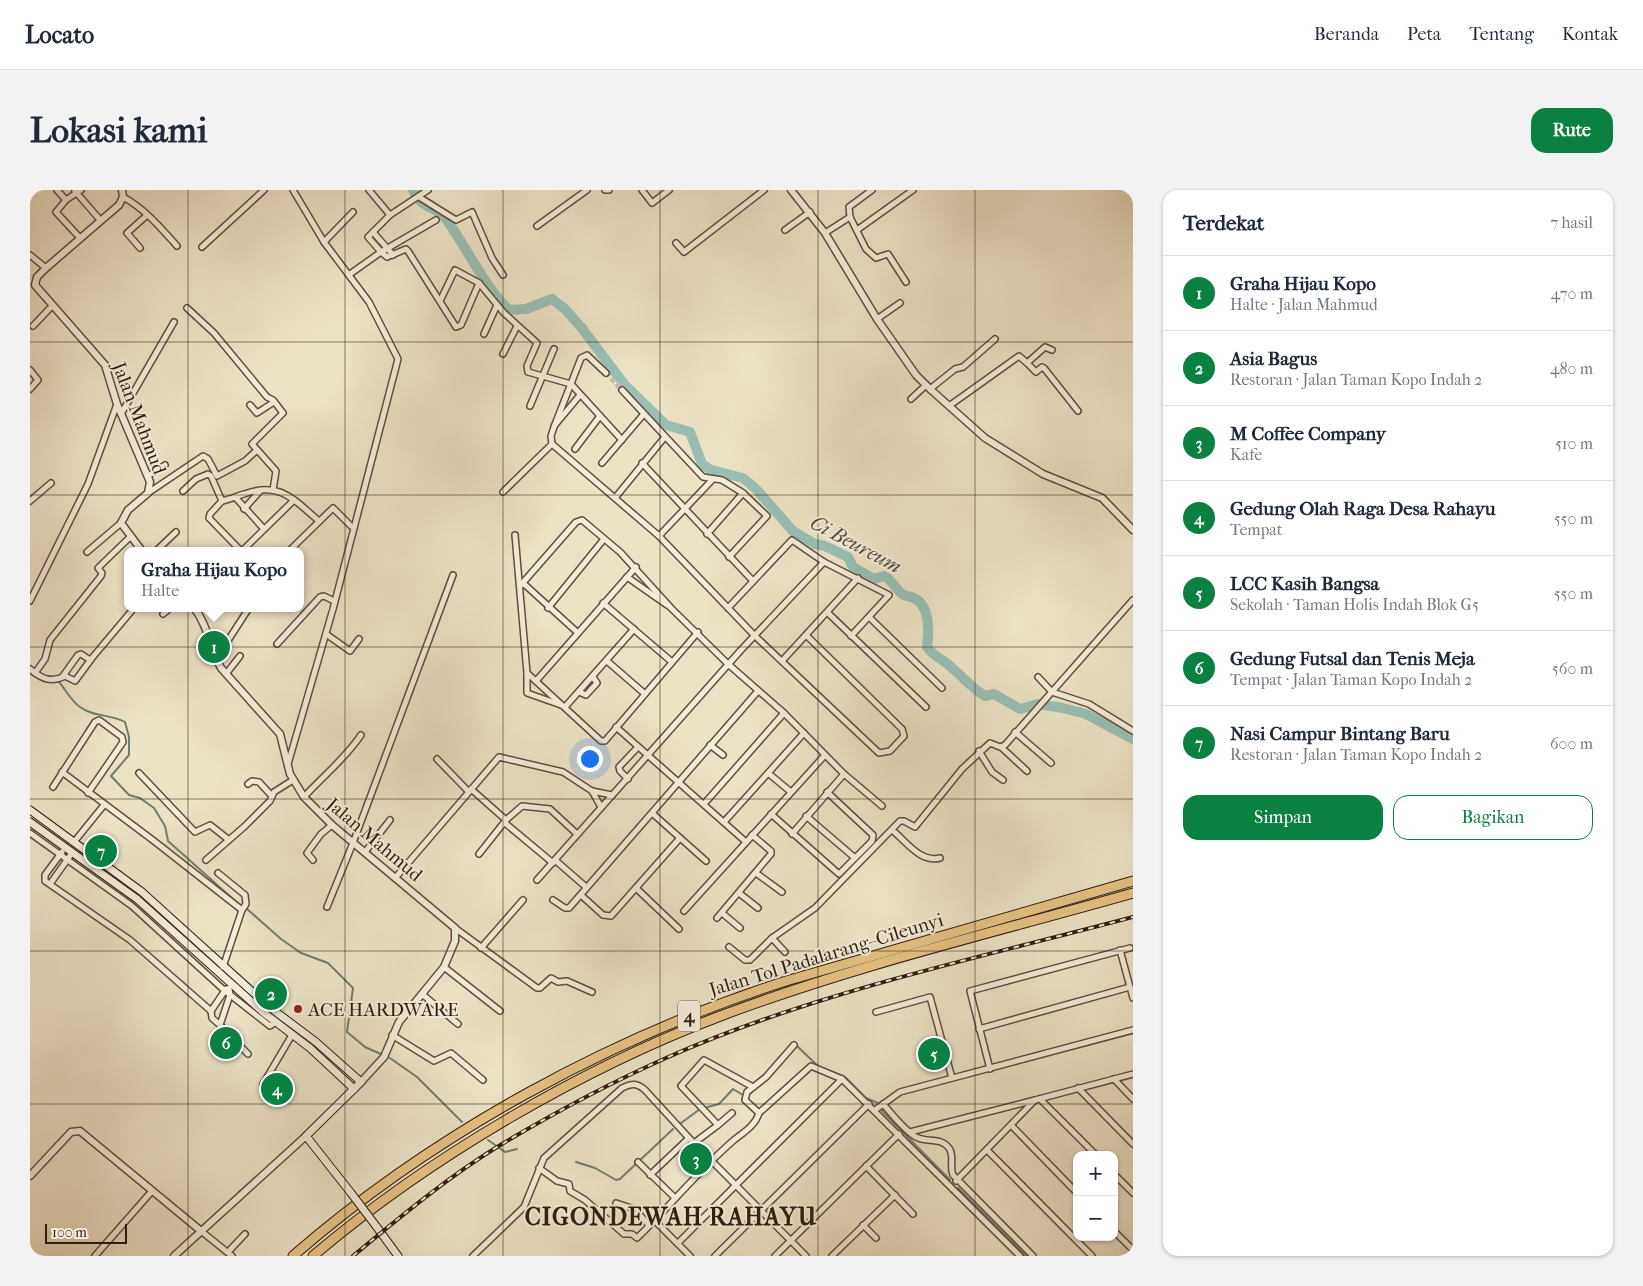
<!DOCTYPE html>
<html lang="id">
<head>
<meta charset="utf-8">
<style>
  :root { --surface:#fff; --page:#f2f2f3; --text:#1f2937; --muted:#747a83; --line:#e0e1e3; --accent:#0b8043 }
  body { margin:0; font-family:"IM FELL French Canon",serif; background:var(--page); color:var(--text) }
  .controls { position:absolute; right:15px; bottom:15px; display:grid; overflow:hidden; border-radius:10px; box-shadow:0 1px 4px #0004 }
  .controls button { width:45px; height:45px; display:grid; place-items:center; padding:0; border:0; border-bottom:1px solid var(--line); background:var(--surface); color:var(--text); font:25px sans-serif }
  .scale { position:absolute; left:15px; bottom:12px; width:82px; box-sizing:border-box; padding-left:5px; border:2px solid #301d10; border-top:0; font-size:14px; line-height:18px; white-space:nowrap; color:#301d10; -webkit-text-stroke:4px #f3ecda; paint-order:stroke }
  .you { position:absolute; left:559px; top:568px; width:18px; height:18px; margin:-12px; border:4px solid #fff; border-radius:50%; background:#1a73e8; box-shadow:0 0 0 8px #1a73e833 }
  .badge { display:grid; place-items:center; width:32px; height:32px; border-radius:50%; background:var(--accent); color:#fff; font-size:16px; font-weight:700 }
  .pin { position:absolute; translate:-50% -50%; border:2px solid #fff; box-shadow:0 1px 5px #0006 }
  .popup { position:absolute; left:94px; top:357px; width:180px; height:65px; box-sizing:border-box; display:grid; place-content:center; border-radius:10px; background:var(--surface); filter:drop-shadow(0 1px 4px #0005); font-size:16px; white-space:nowrap; color:var(--muted) }
  .popup b { font-size:19px; color:var(--text) }
  .popup::after { content:''; position:absolute; left:50%; top:100%; margin-left:-10px; border:10px solid transparent; border-top-color:var(--surface) }
  .list { margin:0; padding:0; list-style:none }
  h2 { display:flex; justify-content:space-between; align-items:center; height:65px; margin:0; padding:0 20px; font-size:21px }
  h2 small { font-size:16px; font-weight:400; color:var(--muted) }
  .list li { display:grid; grid-template-columns:32px 1fr auto; gap:15px; align-items:center; box-sizing:border-box; height:75px; padding:0 20px; border-top:1px solid var(--line) }
  .list b { display:block; font-size:19px; white-space:nowrap }
  .list p { margin:0; font-size:16px; white-space:nowrap; color:var(--muted) }
  .list em { font-size:16px; font-style:normal; color:var(--muted) }
  .actions { display:flex; gap:10px; padding:15px 20px }
  .actions a { flex:1; padding:11px 0; border:1px solid var(--accent); border-radius:15px; text-align:center; font-size:18px; color:var(--accent) }
  .actions .main { background:var(--accent); color:#fff }
  .map { position:relative; flex:none; width:1103px; height:1066px; overflow:hidden; border-radius:15px }
  header { display:flex; align-items:center; gap:30px; box-sizing:border-box; height:70px; padding:0 25px; background:var(--surface); border-bottom:1px solid var(--line) }
  header strong { font-size:24px }
  nav { display:flex; gap:28px; margin-inline-start:auto; font-size:18px }
  .intro { display:flex; align-items:center; justify-content:space-between; box-sizing:border-box; height:120px; padding:0 30px }
  h1 { margin:0; font-size:35px }
  .button { padding:12px 22px; border-radius:15px; background:var(--accent); color:#fff; font-size:18px; font-weight:700 }
  main { display:flex; gap:30px; padding:0 30px }
  aside { flex:1; background:var(--surface); border-radius:15px; box-shadow:0 1px 4px #0004 }
  .map>svg:first-child { display:block }
</style>
</head>
<body>
<header>
<strong>Locato</strong>
<nav><a>Beranda</a><a>Peta</a><a>Tentang</a><a>Kontak</a></nav>
</header>
<div class="intro"><h1>Lokasi kami</h1><a class="button">Rute</a></div>
<main>
<div class="map">
<svg width="1103" height="1066" viewBox="0 0 1103 1066">
  <rect width="100%" height="100%" fill="#ece2c6"/>
  <filter id="stains"><feTurbulence type="fractalNoise" baseFrequency=".004" numOctaves="4"/><feColorMatrix values="0 0 0 0 .2 0 0 0 0 .09 0 0 0 0 .02 0 0 0 .5 -.17"/></filter>
  <radialGradient id="worn" r=".72"><stop offset=".6" stop-color="#630" stop-opacity="0"/><stop offset="1" stop-color="#630" stop-opacity=".3"/></radialGradient>
  <g fill="none" stroke-linecap="round" stroke-linejoin="round">
    <g stroke="#6f7e72" stroke-width="2">
      <path d="M24,492H29C36,500 41,511 50,517C63,527 81,524 95,532L99,547V565L81,586L99,605L110,608L124,618L135,636L138,651L212,717"/>
      <polyline points="217,719 251,749 271,763 298,773 323,798 317,842 335,857 353,865"/>
      <polyline points="765,857 767,856 789,877"/>
      <polyline points="357,866 387,887 432,932"/>
      <polyline points="744,881 757,866"/>
      <polyline points="800,881 815,887 836,908 848,913"/>
      <polyline points="718,905 732,893"/>
      <polyline points="674,918 689,914 703,899 713,905"/>
      <polyline points="851,920 920,990"/>
      <polyline points="651,933 670,919"/>
      <polyline points="458,950 475,962 487,959"/>
      <polyline points="546,972 565,978 586,990 590,989 643,939"/>
      <polyline points="928,998 996,1066"/>
    </g>
    <path stroke="#99beb4" stroke-width="10" d="M383,0C393,21 406,15 417,30C436,57 456,99 479,120L496,119L522,109L535,119L551,137L594,194L636,235L660,242L672,274L681,280L713,288L726,299L763,341L785,354L795,356L818,367L823,377L844,389L854,386C863,390 865,400 874,405C878,407 882,406 886,409C900,418 899,442 897,457C904,467 913,469 921,477C933,487 942,498 955,506L964,504L990,519L1008,514L1033,518L1056,524L1103,549"/>
    <polyline stroke="#c6bba2" stroke-width="5" stroke-dasharray="5 2.5" stroke-linecap="butt" points="576,183 592,200"/>
    <defs>
      <g id="minor">
        <polyline points="27,0 36,10"/>
        <polyline points="339,0 360,25"/>
        <polyline points="575,0 579,0"/>
        <polyline points="612,0 622,13 639,0"/>
        <polyline points="45,1 71,31"/>
        <path d="M93,7C114,18 131,38 147,56"/>
        <polyline points="389,7 426,30 442,22 462,68 473,85"/>
        <polyline points="820,27 819,17 842,0"/>
        <polyline points="406,30 351,62 357,67 376,59 378,61 426,137 431,135 449,93"/>
        <polyline points="507,36 557,0"/>
        <polyline points="755,40 780,22"/>
        <polyline points="827,40 883,0"/>
        <polyline points="343,42 363,65"/>
        <polyline points="795,43 820,27 836,59 846,68 858,64 876,92"/>
        <polyline points="50,48 26,22 36,10 51,0"/>
        <polyline points="294,52 323,22"/>
        <polyline points="646,53 654,62 734,0"/>
        <polyline points="172,57 234,0"/>
        <polyline points="110,58 97,43 116,26"/>
        <polyline points="0,65 16,78"/>
        <polyline points="320,84 351,62 338,47 360,25 398,0"/>
        <polyline points="410,111 425,80 449,93 474,123 507,153 497,176 498,182 541,194 592,250"/>
        <polyline points="157,118 184,143 237,207 243,210 253,223 222,254 246,281 243,300"/>
        <polyline points="847,129 870,113"/>
        <polyline points="3,136 22,116"/>
        <polyline points="454,144 467,115"/>
        <polyline points="473,164 487,136"/>
        <polyline points="997,173 1006,182 1012,177 1014,178 1048,221"/>
        <polyline points="0,180 8,190 0,199"/>
        <polyline points="900,199 925,179 933,177 965,149"/>
        <polyline points="592,200 673,287 692,290 713,303 737,326 699,367"/>
        <polyline points="881,209 896,195"/>
        <polyline points="220,215 227,223 244,212"/>
        <polyline points="500,216 524,159"/>
        <polyline points="919,216 989,166 997,173 1015,157 1022,160"/>
        <polyline points="91,224 144,132"/>
        <polyline points="525,235 550,205"/>
        <polyline points="522,254 629,346 725,446 849,563 860,561 874,546 872,539 776,445"/>
        <polyline points="545,259 570,226"/>
        <polyline points="572,273 613,225"/>
        <polyline points="612,273 723,391"/>
        <polyline points="118,286 135,275"/>
        <path d="M153,301L166,289L178,284L181,286L192,311C201,309 207,306 214,304C251,291 264,310 289,331"/>
        <polyline points="473,302 522,254 521,246 524,237 551,168 557,165 576,183"/>
        <polyline points="118,303 173,266 178,269 187,286 215,271 227,260"/>
        <polyline points="206,308 234,339"/>
        <polyline points="585,308 634,248"/>
        <polyline points="0,311 21,293"/>
        <polyline points="192,311 180,324 179,328 211,361"/>
        <polyline points="214,319 230,301"/>
        <polyline points="677,344 713,303"/>
        <polyline points="485,345 497,483 571,551 575,551 668,442"/>
        <polyline points="629,346 683,289"/>
        <polyline points="126,361 146,342"/>
        <polyline points="212,361 264,310"/>
        <polyline points="259,361 303,318 321,336"/>
        <polyline points="57,362 91,333"/>
        <polyline points="597,387 637,415"/>
        <polyline points="493,393 548,443"/>
        <polyline points="490,396 546,332 552,330 590,362 641,418 698,474 754,523 814,584 852,616"/>
        <polyline points="0,411 58,294 87,214"/>
        <polyline points="573,413 642,472"/>
        <polyline points="518,418 574,349"/>
        <polyline points="698,418 762,350 794,372 859,405 821,446"/>
        <polyline points="798,423 896,517"/>
        <polyline points="133,424 140,418"/>
        <polyline points="839,427 912,498"/>
        <polyline points="296,444 320,461 329,449"/>
        <polyline points="247,454 290,407 294,406 304,411"/>
        <polyline points="186,469 219,418"/>
        <polyline points="577,471 615,504"/>
        <polyline points="752,471 828,388"/>
        <path d="M0,479C12,489 21,493 35,486L45,491L62,468L104,418"/>
        <polyline points="5,483 15,469 20,450 71,386 72,383 68,378 100,347"/>
        <polyline points="497,483 497,503 531,515"/>
        <polyline points="196,484 210,466"/>
        <polyline points="33,486 48,465 51,464 60,470"/>
        <polyline points="1008,487 1022,502 1059,514 1103,541"/>
        <polyline points="506,491 606,377"/>
        <polyline points="549,502 556,505 567,493 563,487"/>
        <polyline points="535,517 604,439"/>
        <polyline points="586,537 716,652"/>
        <polyline points="985,542 1021,573"/>
        <polyline points="680,555 693,565"/>
        <polyline points="971,557 997,581"/>
        <polyline points="949,561 962,582 973,590"/>
        <polyline points="407,569 438,601"/>
        <polyline points="258,574 303,419 368,169 339,112 294,52 263,0"/>
        <polyline points="32,582 124,651 212,720 193,777"/>
        <polyline points="109,583 165,642 180,635 199,650"/>
        <polyline points="738,583 761,602"/>
        <polyline points="598,589 590,581 589,577 608,557"/>
        <polyline points="218,594 222,591 229,592 242,606"/>
        <polyline points="23,597 65,532 69,530 92,547 93,552 58,603"/>
        <polyline points="441,599 476,630"/>
        <polyline points="562,601 571,617"/>
        <path d="M274,607C294,585 315,569 331,545"/>
        <polyline points="674,614 754,523"/>
        <polyline points="622,623 676,671"/>
        <polyline points="741,624 809,684 842,651 843,645 797,602"/>
        <polyline points="776,626 825,668"/>
        <polyline points="694,632 774,543"/>
        <polyline points="475,633 523,673"/>
        <path d="M862,640C876,651 890,673 910,668"/>
        <polyline points="0,643 102,716 194,800 240,836 246,832"/>
        <polyline points="762,644 814,584"/>
        <polyline points="44,652 74,615"/>
        <polyline points="32,662 15,685 15,691 100,750 181,821"/>
        <polyline points="335,662 360,630"/>
        <polyline points="449,664 476,630 492,616 520,619 547,644"/>
        <polyline points="176,670 215,636 240,611 244,602 263,590"/>
        <polyline points="283,670 277,663 291,644 302,635"/>
        <polyline points="525,670 556,697"/>
        <polyline points="188,683 215,705 216,714 212,720"/>
        <polyline points="726,683 752,702"/>
        <polyline points="366,687 469,567 533,582 562,601 582,605"/>
        <polyline points="507,690 711,460 794,372"/>
        <polyline points="20,694 42,663"/>
        <polyline points="606,698 649,739"/>
        <polyline points="709,703 728,718"/>
        <polyline points="551,705 573,725 581,726 650,648"/>
        <polyline points="523,710 535,718 539,718 728,501"/>
        <polyline points="297,717 323,653 423,385"/>
        <polyline points="654,721 795,565"/>
        <polyline points="692,723 710,738"/>
        <polyline points="687,728 741,664 741,661 722,645"/>
        <polyline points="425,738 507,798 510,798 521,788 528,792 537,791 562,802"/>
        <polyline points="742,748 755,762"/>
        <polyline points="699,757 715,770 720,770 742,748 785,718 870,631 874,631 885,637 932,579 960,553 970,557 975,555 1103,410"/>
        <polyline points="451,758 493,710"/>
        <polyline points="1090,760 1103,808"/>
        <polyline points="414,777 470,821"/>
        <polyline points="199,798 200,805 190,835 218,864"/>
        <polyline points="392,804 428,834"/>
        <polyline points="846,822 900,807 922,888"/>
        <polyline points="190,835 182,828 181,821 196,799"/>
        <polyline points="949,839 1100,797"/>
        <polyline points="362,845 404,871 421,863 453,890"/>
        <polyline points="960,879 940,801 1100,758"/>
        <polyline points="1084,889 1103,909"/>
        <polyline points="233,894 262,845"/>
        <polyline points="1048,898 1103,954"/>
        <polyline points="1010,909 1066,965"/>
        <path d="M853,914C863,925 874,940 886,947C897,953 911,947 919,958C925,967 919,976 923,985L1003,1066"/>
        <polyline points="845,920 870,902 1103,840"/>
        <polyline points="729,923 715,910 717,902 736,887 764,855"/>
        <polyline points="688,935 702,923"/>
        <polyline points="981,935 1047,1003"/>
        <polyline points="880,942 1005,910"/>
        <polyline points="664,953 688,935 651,896 674,870 723,897"/>
        <polyline points="957,960 1062,1066"/>
        <polyline points="608,972 644,1007"/>
        <polyline points="836,976 883,1024"/>
        <path d="M509,978L527,991L539,994L540,1001L555,1010L594,1044H602L607,1048C640,1016 668,981 704,950C714,942 725,936 729,923L781,876L812,889L990,1066"/>
        <polyline points="1084,984 1103,1003"/>
        <polyline points="620,985 659,948"/>
        <polyline points="926,991 1005,910 1103,884"/>
        <polyline points="586,1013 604,1019 619,1035"/>
        <polyline points="624,1030 660,1066"/>
        <polyline points="833,1035 846,1048"/>
        <polyline points="171,1041 202,1066"/>
        <polyline points="1084,1041 1103,1060"/>
        <polyline points="648,1053 812,889"/>
        <polyline points="198,1062 215,1044"/>
        <polyline points="65,1066 122,1001"/>
        <path d="M443,1066L494,1017L514,968L592,898C602,893 607,893 615,900L659,948L776,1066"/>
        <polyline points="685,1066 839,914"/>
        <polyline points="745,1066 869,944"/>
        <polyline points="802,1066 865,1005"/>
      </g>
      <g id="tertiary">
        <polyline points="92,0 93,7 89,15 16,78 7,87 5,95 75,175 87,214 120,292 118,303 98,320 91,333 112,361"/>
        <polyline points="761,0 795,43 847,129 886,185 900,199 955,248 1013,284 1072,308 1103,340"/>
        <path d="M164,418C178,435 180,459 191,478L250,544L260,584L274,607L302,635L425,738V751L414,777L369,832L354,867L331,892"/>
        <polyline points="0,986 41,942 50,941 171,1041"/>
        <polyline points="144,1066 276,946"/>
      </g>
      <g id="secondary">
        <polyline points="0,620 112,702 238,816 286,852 331,892 276,946 321,1003"/>
        <polyline points="0,632 107,709 234,823 280,858 324,899"/>
        <polyline points="346,1036 368,1066"/>
      </g>
      <g id="motorway">
        <path d="M263,1066C403,944 579,848 756,791L1103,691"/>
        <path d="M283,1066C398,968 552,878 693,825C826,775 966,742 1103,703"/>
      </g>
    </defs>
    <use href="#minor" stroke="#5f4e3e" stroke-width="8"/>
    <use href="#tertiary" stroke="#5f4e3e" stroke-width="9"/>
    <use href="#secondary" stroke="#301d10" stroke-width="9"/>
    <use href="#motorway" stroke="#301d10" stroke-width="11"/>
    <use href="#minor" stroke="#f3ecda" stroke-width="5"/>
    <use href="#tertiary" stroke="#f3ecda" stroke-width="6"/>
    <use href="#secondary" stroke="#f3ecda" stroke-width="7"/>
    <use href="#motorway" stroke="#e6c183" stroke-width="9"/>
    <defs>
      <path id="rail" d="M323,1066C370,1027 419,986 472,954C524,923 580,893 636,868C781,803 949,768 1103,727"/>
    </defs>
    <use href="#rail" stroke="#301d10" stroke-width="4"/>
    <use href="#rail" stroke="#f3ecda" stroke-width="2" stroke-dasharray="5.5" stroke-linecap="butt"/>
    <defs>
      <polyline id="secondary-bridge" points="321,1003 346,1036"/>
    </defs>
    <use href="#secondary-bridge" stroke="#301d10" stroke-width="9" stroke-linecap="butt"/>
    <use href="#secondary-bridge" stroke="#f3ecda" stroke-width="7"/>
  </g>
  <path fill="none" stroke="#301d10" stroke-width="1" stroke-opacity="0.55" d="M158,0V1066M315,0V1066M473,0V1066M630,0V1066M788,0V1066M945,0V1066M0,152H1103M0,305H1103M0,457H1103M0,609H1103M0,761H1103M0,914H1103"/>
  <circle fill="#8f2418" stroke="#f3ecda" stroke-width="2" cx="268" cy="819" r="5"/>
  <g text-anchor="middle" stroke-width="4" stroke-linejoin="round" paint-order="stroke">
    <rect fill="#f3ecda" stroke="#6a5b4d" stroke-width="1" x="648" y="810.5" width="22" height="31" rx="4"/>
    <g font-size="18" font-weight="bold" fill="#301d10">
      <text x="659" y="832">4</text>
    </g>
    <g font-size="19" fill="#301d10" stroke="#f3ecda">
      <text transform="translate(110 228) rotate(69)" y="7">Jalan Mahmud</text>
      <text transform="translate(345 649) rotate(40)" y="7">Jalan Mahmud</text>
      <text transform="translate(796 764) rotate(-17)" y="7">Jalan Tol Padalarang–Cileunyi</text>
    </g>
    <g font-size="19" fill="#301d10" stroke="#f3ecda" text-anchor="start">
      <text x="278" y="826">ACE HARDWARE</text>
    </g>
    <g font-size="20" font-style="italic" fill="#504d41" stroke="#f3ecda">
      <text transform="translate(826 354) rotate(28)" y="7">Ci Beureum</text>
    </g>
    <g font-size="24" font-weight="bold" letter-spacing="1" fill="#301d10" stroke="#f3ecda">
      <text x="641" y="1035">CIGONDEWAH RAHAYU</text>
    </g>
  </g>
  <rect width="100%" height="100%" filter="url(#stains)"/>
  <rect width="100%" height="100%" fill="url(#worn)"/>
</svg>
<div class="controls">
<button>+</button>
<button>−</button>
</div>
<div class="scale">100 m</div>
<div class="you"></div>
<div class="pin badge" style="left:184px;top:457px">1</div>
<div class="popup"><b>Graha Hijau Kopo</b>Halte</div>
<div class="pin badge" style="left:241px;top:804px">2</div>
<div class="pin badge" style="left:666px;top:969px">3</div>
<div class="pin badge" style="left:247px;top:899px">4</div>
<div class="pin badge" style="left:904px;top:864px">5</div>
<div class="pin badge" style="left:196px;top:853px">6</div>
<div class="pin badge" style="left:71px;top:661px">7</div>
</div>
<aside>
<h2>Terdekat<small>7 hasil</small></h2>
<ul class="list">
<li><span class="badge">1</span><div><b>Graha Hijau Kopo</b><p>Halte · Jalan Mahmud</p></div><em>470 m</em></li>
<li><span class="badge">2</span><div><b>Asia Bagus</b><p>Restoran · Jalan Taman Kopo Indah 2</p></div><em>480 m</em></li>
<li><span class="badge">3</span><div><b>M Coffee Company</b><p>Kafe</p></div><em>510 m</em></li>
<li><span class="badge">4</span><div><b>Gedung Olah Raga Desa Rahayu</b><p>Tempat</p></div><em>550 m</em></li>
<li><span class="badge">5</span><div><b>LCC Kasih Bangsa</b><p>Sekolah · Taman Holis Indah Blok G5</p></div><em>550 m</em></li>
<li><span class="badge">6</span><div><b>Gedung Futsal dan Tenis Meja</b><p>Tempat · Jalan Taman Kopo Indah 2</p></div><em>560 m</em></li>
<li><span class="badge">7</span><div><b>Nasi Campur Bintang Baru</b><p>Restoran · Jalan Taman Kopo Indah 2</p></div><em>600 m</em></li>
</ul>
<div class="actions"><a class="main">Simpan</a><a>Bagikan</a></div>
</aside>
</main>
</body>
</html>
